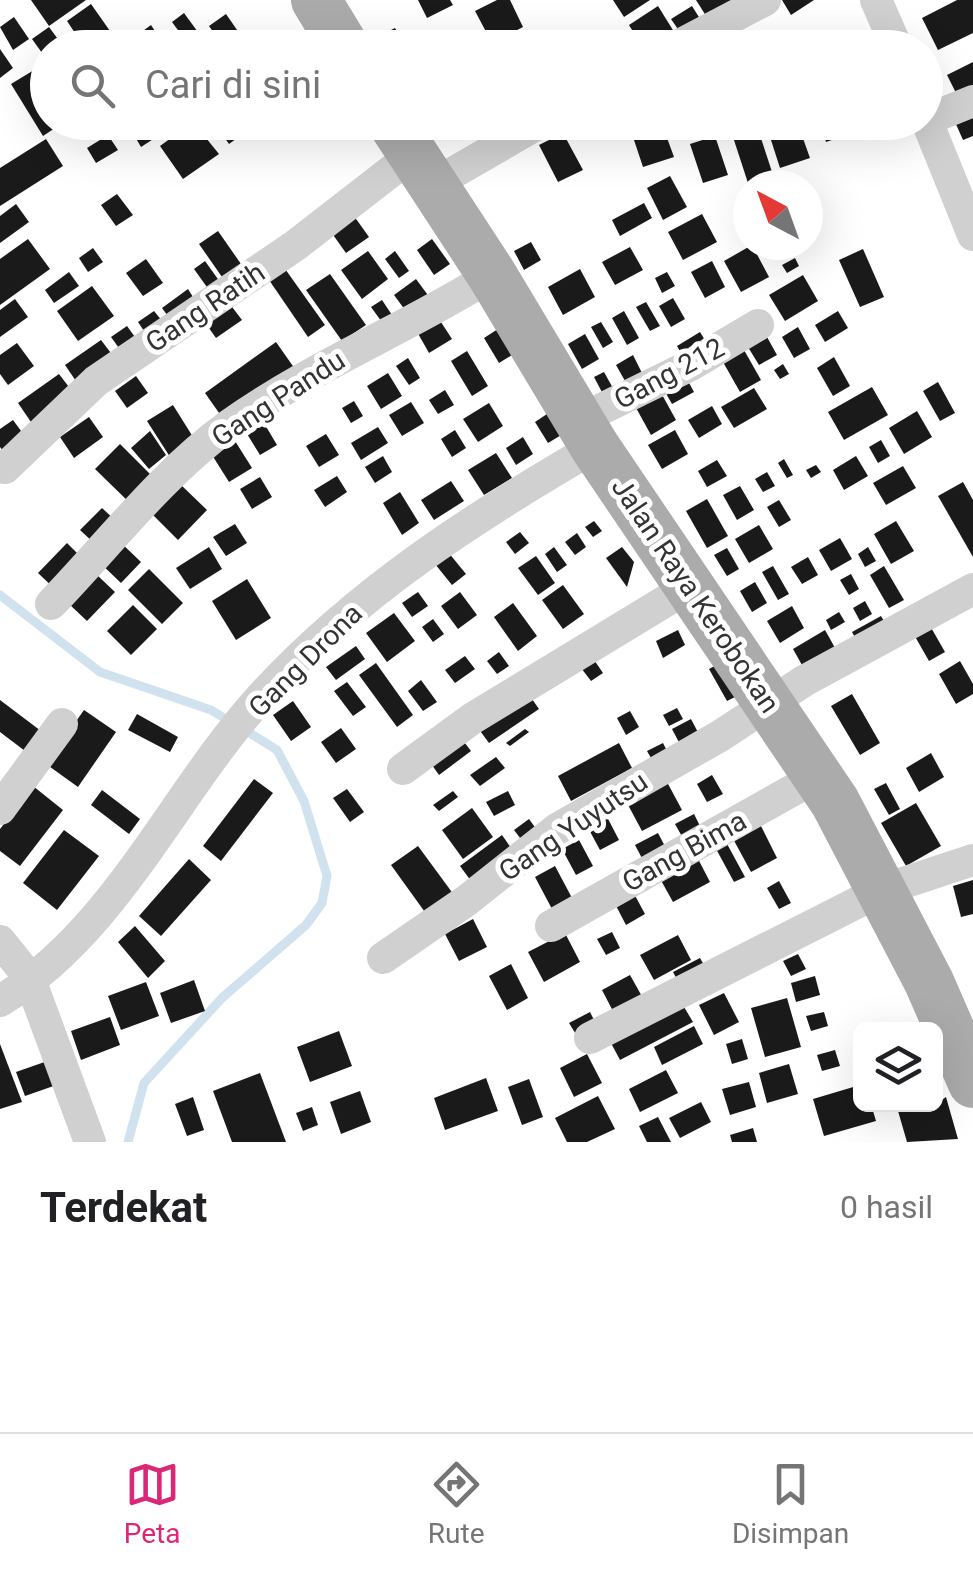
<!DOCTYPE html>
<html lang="id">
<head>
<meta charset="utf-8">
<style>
  :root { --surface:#fff; --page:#f2f2f2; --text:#202124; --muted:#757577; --line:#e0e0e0; --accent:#db2777 }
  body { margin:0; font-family:Roboto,sans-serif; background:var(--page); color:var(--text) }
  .controls { position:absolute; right:30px; bottom:30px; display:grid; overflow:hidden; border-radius:15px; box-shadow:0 10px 40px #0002 }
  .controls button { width:90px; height:90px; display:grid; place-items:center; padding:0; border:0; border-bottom:2px solid var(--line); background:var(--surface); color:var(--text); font:50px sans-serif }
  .compass { position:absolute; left:733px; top:170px; width:90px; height:90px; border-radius:50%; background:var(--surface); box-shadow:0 10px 40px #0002; rotate:319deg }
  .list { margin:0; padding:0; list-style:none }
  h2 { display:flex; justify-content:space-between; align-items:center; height:130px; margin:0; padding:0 40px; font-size:42px }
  h2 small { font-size:32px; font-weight:400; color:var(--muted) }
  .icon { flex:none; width:55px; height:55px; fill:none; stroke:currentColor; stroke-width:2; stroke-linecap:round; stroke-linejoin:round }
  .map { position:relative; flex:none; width:973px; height:1142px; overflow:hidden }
  .search { position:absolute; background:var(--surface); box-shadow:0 10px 40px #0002; left:30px; right:30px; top:30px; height:110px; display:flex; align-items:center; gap:25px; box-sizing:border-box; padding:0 35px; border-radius:55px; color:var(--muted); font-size:38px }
  .sheet { height:290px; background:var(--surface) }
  nav { display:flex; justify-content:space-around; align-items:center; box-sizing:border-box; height:140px; border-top:2px solid var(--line); background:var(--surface); font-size:28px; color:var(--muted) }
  nav a { display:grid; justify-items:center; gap:5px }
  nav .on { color:var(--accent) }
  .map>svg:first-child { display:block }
</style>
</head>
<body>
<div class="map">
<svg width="973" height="1142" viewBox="0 0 973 1142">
  <rect width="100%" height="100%" fill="#fff"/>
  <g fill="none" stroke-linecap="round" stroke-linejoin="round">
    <g stroke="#cfe2ee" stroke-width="9">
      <polyline points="0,595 100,672 211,710 231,722"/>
      <polyline points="128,1142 144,1083 222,998 306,925 322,903 327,876 304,801 277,750 245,730"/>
    </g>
  </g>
  <g fill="#1a1a1a">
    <polygon points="31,0 86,0 49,26"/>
    <polygon points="418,0 450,0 453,5 427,18"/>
    <polygon points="497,0 510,0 523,27 492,43 475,11"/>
    <polygon points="613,0 650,0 624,17"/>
    <polygon points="696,0 738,0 708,19"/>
    <polygon points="782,0 814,0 791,15"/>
    <polygon points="957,0 973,0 973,33 938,50 922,18"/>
    <polygon points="91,4 110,31 85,48 67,21"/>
    <polygon points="658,6 676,35 656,48 643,48 629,25"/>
    <polygon points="692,6 702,22 682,35 671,19"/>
    <polygon points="184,13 203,39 191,48 172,22"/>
    <polygon points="226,14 244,40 233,48 224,48 209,26"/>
    <polygon points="14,17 29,39 13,50 0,27"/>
    <polygon points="151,25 166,48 132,48 128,42"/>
    <polygon points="49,27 63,46 48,48 45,57 32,39"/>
    <polygon points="395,28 403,43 379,48 375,38"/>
    <polygon points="0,49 13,68 0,78"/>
    <polygon points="973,62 973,87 957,95 947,75"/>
    <polygon points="39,67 48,81 48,122 64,122 43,136 11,84"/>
    <polygon points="973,113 973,136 963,140 955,122"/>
    <polygon points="193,122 219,154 183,179 160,146"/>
    <polygon points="214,122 259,122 229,144"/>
    <polygon points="679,122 707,122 709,131 685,139"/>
    <polygon points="761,122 797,122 797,123 765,134"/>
    <polygon points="820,122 861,122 864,129 826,142"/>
    <polygon points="151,125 158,136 141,147 134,135"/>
    <polygon points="757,126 773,175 748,183 732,134"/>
    <polygon points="663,127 674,157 643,167 633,137"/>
    <polygon points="800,130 810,158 780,168 771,140"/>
    <polygon points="563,133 583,170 558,182 539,145"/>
    <polygon points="108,135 118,150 96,163 87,148"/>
    <polygon points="715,136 728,175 703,183 690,144"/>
    <polygon points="46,139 63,166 0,206 0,168"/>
    <polygon points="670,176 687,207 663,220 647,188"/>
    <polygon points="117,194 133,215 116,226 101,205"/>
    <polygon points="644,203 652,218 620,236 612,220"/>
    <polygon points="16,204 29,222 0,243 0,216"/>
    <polygon points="702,214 717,242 683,260 668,232"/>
    <polygon points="354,216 369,237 346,253 331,232"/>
    <polygon points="218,231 241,264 222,277 199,244"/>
    <polygon points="28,239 50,269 0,305 0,259"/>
    <polygon points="432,239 450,264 434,275 417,250"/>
    <polygon points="531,242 541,260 524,270 514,251"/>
    <polygon points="752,245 769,277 741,292 724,261"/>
    <polygon points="630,247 643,270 615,285 602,262"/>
    <polygon points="93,248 103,262 88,272 79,258"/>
    <polygon points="863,249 884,297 860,307 839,260"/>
    <polygon points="368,251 388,279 362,299 341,270"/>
    <polygon points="395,251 409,271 399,278 385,259"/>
    <polygon points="795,258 799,266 787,273 782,265"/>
    <polygon points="146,259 163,283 143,296 126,273"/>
    <polygon points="205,261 220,282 209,290 194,269"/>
    <polygon points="712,261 725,287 705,298 691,272"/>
    <polygon points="283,266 325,325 308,337 267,277"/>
    <polygon points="580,269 595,297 563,315 548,287"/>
    <polygon points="69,272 79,286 54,303 45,290"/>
    <polygon points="667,272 675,286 662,293 655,278"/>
    <polygon points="330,274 366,325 342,341 306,290"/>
    <polygon points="803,275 818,301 785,321 769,295"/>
    <polygon points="416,279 433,302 411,318 394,295"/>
    <polygon points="92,286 114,316 78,341 57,311"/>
    <polygon points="188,289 198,305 173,323 162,308"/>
    <polygon points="673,298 685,319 671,327 659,306"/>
    <polygon points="15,299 28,317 0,337 0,310"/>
    <polygon points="226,299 242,320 216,338 201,317"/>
    <polygon points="382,300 394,318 384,325 371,307"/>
    <polygon points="646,302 660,326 650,331 636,307"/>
    <polygon points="154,311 163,322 146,334 138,322"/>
    <polygon points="624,311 639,338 627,345 612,318"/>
    <polygon points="838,311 848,328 825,342 815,325"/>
    <polygon points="437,316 452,339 429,353 416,330"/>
    <polygon points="601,322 613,342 603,348 591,327"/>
    <polygon points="127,326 140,344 124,355 111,337"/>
    <polygon points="501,327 517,352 499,363 484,338"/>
    <polygon points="798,327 810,349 794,358 782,337"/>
    <polygon points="762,328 777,355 759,365 743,339"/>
    <polygon points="700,332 711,350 687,364 677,346"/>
    <polygon points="585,334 599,359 582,369 568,344"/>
    <polygon points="101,340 117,361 80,387 65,365"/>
    <polygon points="276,342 295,369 224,420 205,393"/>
    <polygon points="17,343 34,366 8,385 0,374 0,355"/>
    <polygon points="744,350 761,380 740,392 723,362"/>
    <polygon points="467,351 488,386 472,396 451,361"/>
    <polygon points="633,355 645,379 629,388 616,365"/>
    <polygon points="834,357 850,386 833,396 817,368"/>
    <polygon points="408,358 420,378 409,385 396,366"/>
    <polygon points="783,364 789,374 780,379 774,370"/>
    <polygon points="682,370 694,392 672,404 660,383"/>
    <polygon points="604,372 614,390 604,396 594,377"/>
    <polygon points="388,373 402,396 381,409 367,386"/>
    <polygon points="59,374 75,395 33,425 18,403"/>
    <polygon points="136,376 148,393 127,408 115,391"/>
    <polygon points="938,382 955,413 940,421 923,391"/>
    <polygon points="872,387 888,415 844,440 828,412"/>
    <polygon points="754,388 767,409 734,428 721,407"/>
    <polygon points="445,390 454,405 438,414 429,400"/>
    <polygon points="660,391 676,420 651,435 635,406"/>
    <polygon points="354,401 363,416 351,423 342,408"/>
    <polygon points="411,402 424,423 402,436 389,415"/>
    <polygon points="489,403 503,426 478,442 463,419"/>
    <polygon points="173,405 198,445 172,460 147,421"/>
    <polygon points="712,406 722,424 699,438 688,420"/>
    <polygon points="917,411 932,437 904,454 889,428"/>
    <polygon points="550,412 563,434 548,443 535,422"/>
    <polygon points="89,417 103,437 74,458 60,437"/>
    <polygon points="261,418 277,445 260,455 244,429"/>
    <polygon points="13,420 27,439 6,455 0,447 0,429"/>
    <polygon points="378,427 388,443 361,460 351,443"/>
    <polygon points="455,430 466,448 452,457 441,439"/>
    <polygon points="675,430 688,454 662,469 648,445"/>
    <polygon points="150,431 166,455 149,469 131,448"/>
    <polygon points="230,433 252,468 229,482 207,447"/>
    <polygon points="326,434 339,455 319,467 306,446"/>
    <polygon points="523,437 533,454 516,465 506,448"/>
    <polygon points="881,440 890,456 878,463 869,447"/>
    <polygon points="120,444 159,483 134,507 95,469"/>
    <polygon points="496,453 512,478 484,495 468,470"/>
    <polygon points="383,456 392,472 375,483 365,467"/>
    <polygon points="856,456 868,476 844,490 833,470"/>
    <polygon points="784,459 793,475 787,478 778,463"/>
    <polygon points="717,460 727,476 707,487 698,471"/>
    <polygon points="816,465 821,472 811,478 806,470"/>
    <polygon points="903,466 916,488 886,505 873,483"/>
    <polygon points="767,472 775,486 763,492 755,479"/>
    <polygon points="337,476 347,492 325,507 314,490"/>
    <polygon points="260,477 272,497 252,509 240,489"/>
    <polygon points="451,481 464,501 434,520 421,500"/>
    <polygon points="963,482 973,500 973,557 938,496"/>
    <polygon points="180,484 207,510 178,540 151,513"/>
    <polygon points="740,486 754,510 737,520 723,495"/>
    <polygon points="400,492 419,523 402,535 383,503"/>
    <polygon points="707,499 728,536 707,548 686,511"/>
    <polygon points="779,500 791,520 779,527 767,507"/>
    <polygon points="102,508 117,522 95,544 80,530"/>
    <polygon points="594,521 602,531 593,537 585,527"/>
    <polygon points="896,521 914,551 891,564 874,534"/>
    <polygon points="235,524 247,543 226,556 213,537"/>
    <polygon points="759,525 773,549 749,563 735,539"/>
    <polygon points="520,532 529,543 515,554 506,542"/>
    <polygon points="577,533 586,547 575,555 565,542"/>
    <polygon points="840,538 852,559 831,571 819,550"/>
    <polygon points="117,539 141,562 121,583 97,560"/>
    <polygon points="67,543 87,563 58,592 38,573"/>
    <polygon points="209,547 222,569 190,589 176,568"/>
    <polygon points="554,547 567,565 557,572 545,554"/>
    <polygon points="622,547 634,562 627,587 606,558"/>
    <polygon points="868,547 876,561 865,567 858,554"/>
    <polygon points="727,548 739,569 727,576 714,555"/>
    <polygon points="448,552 466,574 452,585 435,564"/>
    <polygon points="536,556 555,583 538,595 518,568"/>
    <polygon points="808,557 818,575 802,584 791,567"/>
    <polygon points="773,566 789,594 778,600 762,572"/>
    <polygon points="884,566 904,600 889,608 870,575"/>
    <polygon points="149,569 183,603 162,624 128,590"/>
    <polygon points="851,574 859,589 849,595 840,580"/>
    <polygon points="97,575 115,592 87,621 69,604"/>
    <polygon points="247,579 271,618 236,640 212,601"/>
    <polygon points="755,582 767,603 752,612 740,591"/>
    <polygon points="563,585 584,614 563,629 542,600"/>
    <polygon points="418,592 428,606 412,617 402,603"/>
    <polygon points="460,592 477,615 458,629 441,606"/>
    <polygon points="865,601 872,614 860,621 853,608"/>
    <polygon points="513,603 537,636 518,651 494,617"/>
    <polygon points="133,605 157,629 131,655 107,631"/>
    <polygon points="792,606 804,628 780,643 767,621"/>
    <polygon points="839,612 845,622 831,630 826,620"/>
    <polygon points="394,613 415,641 387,662 366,633"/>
    <polygon points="881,616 888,628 859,645 852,632"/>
    <polygon points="433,619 444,634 433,642 422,627"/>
    <polygon points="929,624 945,652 929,661 913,633"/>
    <polygon points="678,630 685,645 663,658 656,641"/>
    <polygon points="825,630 839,655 807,674 793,649"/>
    <polygon points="356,646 365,659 336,680 326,667"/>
    <polygon points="588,651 603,673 591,681 575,660"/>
    <polygon points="499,652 509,666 497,674 487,661"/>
    <polygon points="465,656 475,669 455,683 445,670"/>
    <polygon points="960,661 973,684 973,694 956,704 939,674"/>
    <polygon points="376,663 413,715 397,727 359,675"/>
    <polygon points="718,664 735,697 727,701 709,669"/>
    <polygon points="421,680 437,702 423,711 408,691"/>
    <polygon points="347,682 366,707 353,716 334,691"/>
    <polygon points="525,689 539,709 489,743 475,724"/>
    <polygon points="852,694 880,743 860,755 831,706"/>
    <polygon points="0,700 41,731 25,751 0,732"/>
    <polygon points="293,701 311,727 291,741 273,715"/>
    <polygon points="677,708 683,719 669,726 663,715"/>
    <polygon points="84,710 116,732 78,787 46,764"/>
    <polygon points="630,711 639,727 626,735 617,718"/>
    <polygon points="137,714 178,737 170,752 128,730"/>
    <polygon points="691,719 702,740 683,750 672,729"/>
    <polygon points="341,728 356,749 336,763 321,742"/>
    <polygon points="525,729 529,732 510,746 506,743"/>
    <polygon points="458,734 471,751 439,775 427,758"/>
    <polygon points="619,743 632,768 571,801 558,776"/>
    <polygon points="663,743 670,757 655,765 647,751"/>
    <polygon points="931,753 944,777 919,792 906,768"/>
    <polygon points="496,757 505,768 480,786 470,775"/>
    <polygon points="712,775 723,794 707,802 697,784"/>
    <polygon points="254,779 273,793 221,861 203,846"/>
    <polygon points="667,782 682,810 642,831 627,803"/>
    <polygon points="886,783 900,809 889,815 874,789"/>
    <polygon points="33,786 63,810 20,866 0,851 0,829"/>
    <polygon points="347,789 364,812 350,822 333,798"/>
    <polygon points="102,790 140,819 129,834 91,805"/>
    <polygon points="453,791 458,797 439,811 433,805"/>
    <polygon points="508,791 515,805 494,816 486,802"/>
    <polygon points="916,803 941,846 906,866 881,823"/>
    <polygon points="472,808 493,837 463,859 442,830"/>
    <polygon points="694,814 702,830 684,840 675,824"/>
    <polygon points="606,815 619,840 600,850 587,826"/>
    <polygon points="529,819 542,837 527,847 514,830"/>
    <polygon points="758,820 777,858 751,872 731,835"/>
    <polygon points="64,830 99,856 57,910 23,883"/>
    <polygon points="658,833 668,852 645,864 635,845"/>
    <polygon points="502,835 516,855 474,885 460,866"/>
    <polygon points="579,840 593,866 576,875 562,849"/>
    <polygon points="726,842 745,877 734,882 715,847"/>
    <polygon points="418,846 454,895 427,915 391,865"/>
    <polygon points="696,855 710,882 673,902 658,875"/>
    <polygon points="189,859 211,880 161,936 139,916"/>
    <polygon points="555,866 572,898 552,909 535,877"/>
    <polygon points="973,880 973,914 961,917 953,886"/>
    <polygon points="779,881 791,903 779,909 767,888"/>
    <polygon points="632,890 645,914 626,925 613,900"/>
    <polygon points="473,919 487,947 459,961 445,934"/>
    <polygon points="135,926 165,961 148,978 118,942"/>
    <polygon points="612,932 620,948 606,955 597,939"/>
    <polygon points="565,933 580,962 544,982 528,952"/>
    <polygon points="678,935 691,960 654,980 640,955"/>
    <polygon points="798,954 806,969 791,976 783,961"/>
    <polygon points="700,958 708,972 681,987 673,972"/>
    <polygon points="511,964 528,998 507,1010 489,976"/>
    <polygon points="630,975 644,1000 615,1015 602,990"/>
    <polygon points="815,976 820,995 796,1002 791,983"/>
    <polygon points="194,980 205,1011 171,1023 160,993"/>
    <polygon points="146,982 159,1016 121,1030 108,996"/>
    <polygon points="724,993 739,1022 714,1035 699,1005"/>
    <polygon points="787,998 801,1047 765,1057 751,1008"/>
    <polygon points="684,1007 693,1022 620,1060 611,1043"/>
    <polygon points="590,1012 597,1026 577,1036 569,1023"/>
    <polygon points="824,1012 828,1026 811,1031 806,1016"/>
    <polygon points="110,1017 120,1045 81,1060 71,1031"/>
    <polygon points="694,1026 703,1044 662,1065 654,1047"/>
    <polygon points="339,1031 352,1066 310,1082 297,1047"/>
    <polygon points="742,1039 748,1059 732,1064 726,1044"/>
    <polygon points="0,1044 22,1102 0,1109"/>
    <polygon points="835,1050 840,1066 822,1071 817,1055"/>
    <polygon points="587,1054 602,1083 574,1097 560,1068"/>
    <polygon points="56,1058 65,1082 25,1096 16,1072"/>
    <polygon points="789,1064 798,1094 767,1103 759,1073"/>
    <polygon points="666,1070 678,1093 640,1112 629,1089"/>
    <polygon points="260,1073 286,1142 232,1142 213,1091"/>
    <polygon points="486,1078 498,1111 445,1130 434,1098"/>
    <polygon points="529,1079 543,1117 522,1125 508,1087"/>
    <polygon points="749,1082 756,1107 730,1115 722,1089"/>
    <polygon points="860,1085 860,1104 871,1104 876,1121 824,1136 813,1099"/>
    <polygon points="360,1091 371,1122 341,1134 330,1102"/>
    <polygon points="598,1096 615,1129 587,1142 567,1142 555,1118"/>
    <polygon points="193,1097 204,1130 187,1136 175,1104"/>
    <polygon points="946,1097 958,1139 907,1142 898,1111 936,1104"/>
    <polygon points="701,1102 711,1122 680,1138 669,1118"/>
    <polygon points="312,1107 318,1125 303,1131 296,1113"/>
    <polygon points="658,1117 671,1142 647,1142 639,1126"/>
    <polygon points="753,1128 757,1142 732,1142 730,1135"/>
  </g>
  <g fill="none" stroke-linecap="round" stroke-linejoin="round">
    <g stroke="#d0d0d0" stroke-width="32">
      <polyline points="876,0 897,48"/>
      <polyline points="674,48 765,0"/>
      <polyline points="926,119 973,235"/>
      <polyline points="926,120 973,101"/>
      <polyline points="432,185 541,122"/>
      <polyline points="579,420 689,366 758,325"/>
      <polyline points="5,468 96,381 296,245 412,155"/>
      <path d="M51,604C108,545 162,474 228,426C312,366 406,329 492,275"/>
      <polyline points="403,769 473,718 692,585"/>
      <polyline points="0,809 62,724"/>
      <polyline points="551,926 818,776"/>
      <polyline points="0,941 29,977 90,1142"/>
      <polyline points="383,958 466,901 557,829 720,736 804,681 973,589"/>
      <path d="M0,1001C116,931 173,794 261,697C356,593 474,517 595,447"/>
      <polyline points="590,1038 882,890 973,860"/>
    </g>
    <g stroke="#ababab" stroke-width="50">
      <polyline points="316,0 345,48"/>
      <polyline points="392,122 492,275 595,447 835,802 929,982 973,1083"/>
    </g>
  </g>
  <g text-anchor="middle" stroke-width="10" stroke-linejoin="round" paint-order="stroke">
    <g font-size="28" fill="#333" stroke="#fff">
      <text transform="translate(205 307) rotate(-34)" y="10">Gang Ratih</text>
      <text transform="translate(669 373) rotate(-28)" y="10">Gang 212</text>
      <text transform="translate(278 398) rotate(-33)" y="10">Gang Pandu</text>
      <text transform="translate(696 595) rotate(56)" y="10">Jalan Raya Kerobokan</text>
      <text transform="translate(305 660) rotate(-45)" y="10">Gang Drona</text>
      <text transform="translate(573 826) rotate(-34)" y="10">Gang Yuyutsu</text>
      <text transform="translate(684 851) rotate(-29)" y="10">Gang Bima</text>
    </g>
  </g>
</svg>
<div class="controls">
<button><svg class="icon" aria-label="layers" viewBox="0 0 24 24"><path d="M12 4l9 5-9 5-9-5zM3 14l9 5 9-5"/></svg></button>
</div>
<svg class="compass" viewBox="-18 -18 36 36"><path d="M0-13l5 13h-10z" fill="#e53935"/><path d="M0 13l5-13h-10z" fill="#757577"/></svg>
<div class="search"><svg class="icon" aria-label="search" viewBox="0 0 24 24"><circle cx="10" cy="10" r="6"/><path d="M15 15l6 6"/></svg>Cari di sini</div>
</div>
<section class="sheet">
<h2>Terdekat<small>0 hasil</small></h2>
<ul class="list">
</ul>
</section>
<nav>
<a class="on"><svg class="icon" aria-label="map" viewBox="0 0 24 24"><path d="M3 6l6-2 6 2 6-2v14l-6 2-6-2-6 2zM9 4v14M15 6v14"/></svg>Peta</a>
<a><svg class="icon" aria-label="directions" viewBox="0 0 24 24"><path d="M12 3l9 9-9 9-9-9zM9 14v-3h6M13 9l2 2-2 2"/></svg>Rute</a>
<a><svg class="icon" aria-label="saved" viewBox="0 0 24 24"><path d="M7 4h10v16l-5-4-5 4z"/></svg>Disimpan</a>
</nav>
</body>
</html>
